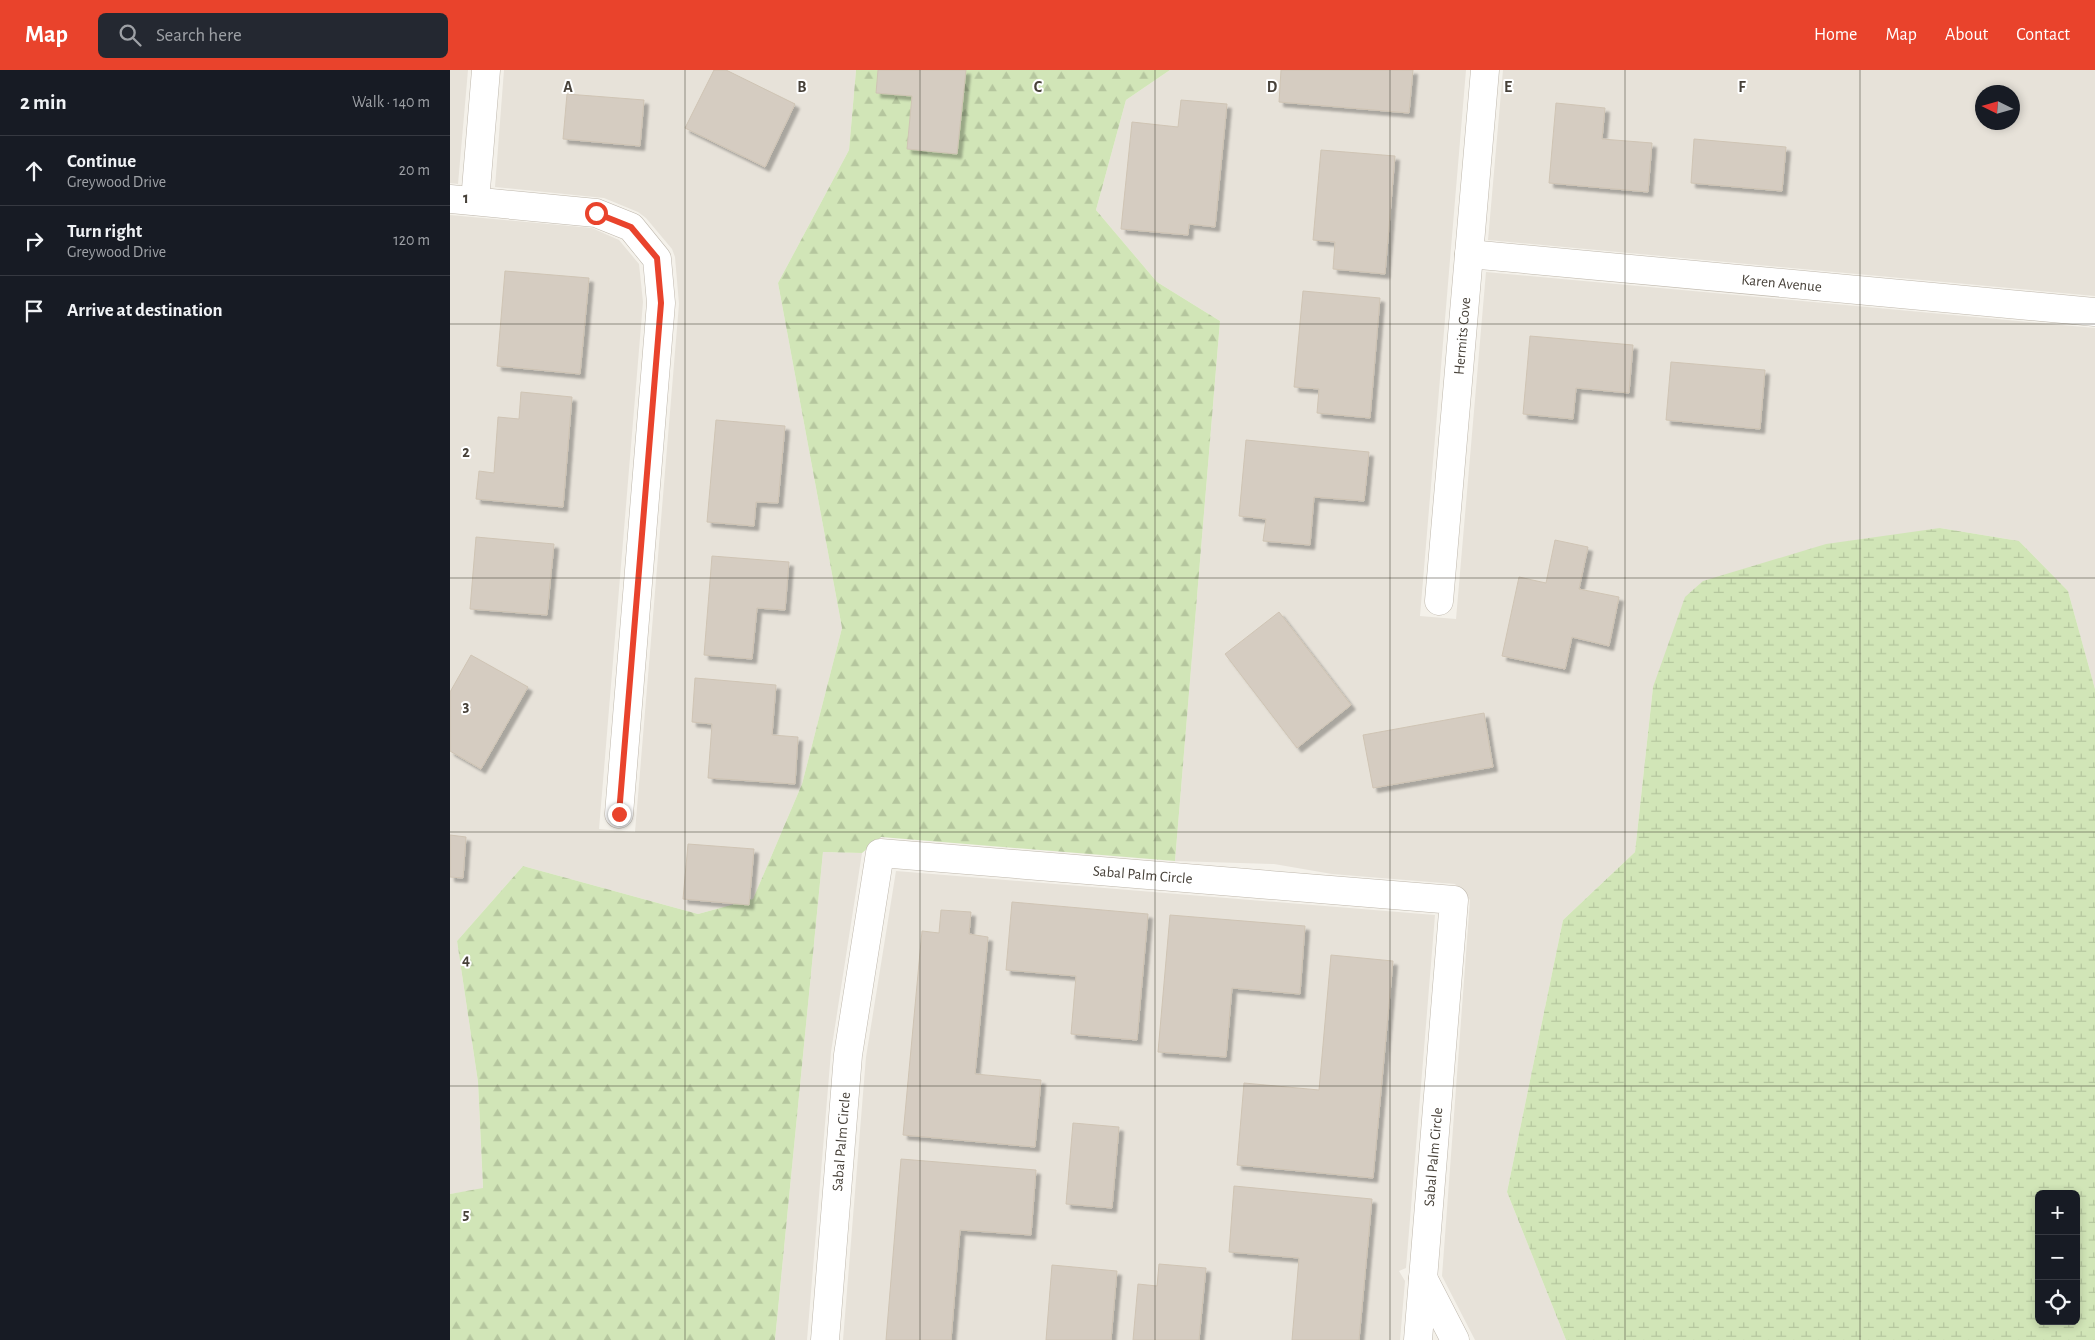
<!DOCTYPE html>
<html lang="en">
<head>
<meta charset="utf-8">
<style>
  :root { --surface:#171b24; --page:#242831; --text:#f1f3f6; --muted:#9ea1a6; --line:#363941; --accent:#e9432c }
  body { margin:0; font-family:"Alegreya Sans",sans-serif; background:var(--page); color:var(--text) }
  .controls { position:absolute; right:15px; bottom:15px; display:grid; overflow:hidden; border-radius:8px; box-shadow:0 2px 8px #0003 }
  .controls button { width:45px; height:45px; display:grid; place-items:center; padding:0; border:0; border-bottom:1px solid var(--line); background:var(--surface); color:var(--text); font:25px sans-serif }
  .compass { position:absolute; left:1525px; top:15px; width:45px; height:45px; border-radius:50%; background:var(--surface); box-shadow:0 2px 8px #0003; rotate:275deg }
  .stop { position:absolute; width:15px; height:15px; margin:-11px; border:4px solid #e9432c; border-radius:50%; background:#fff }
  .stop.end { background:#e9432c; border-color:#fff; box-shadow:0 1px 5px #0008 }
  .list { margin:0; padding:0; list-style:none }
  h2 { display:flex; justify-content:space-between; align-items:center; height:65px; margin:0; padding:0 20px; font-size:21px }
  h2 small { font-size:16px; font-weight:400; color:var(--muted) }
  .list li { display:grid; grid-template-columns:32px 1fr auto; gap:15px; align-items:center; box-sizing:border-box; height:70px; padding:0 20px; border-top:1px solid var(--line) }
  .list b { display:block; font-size:19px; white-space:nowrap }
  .list p { margin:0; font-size:16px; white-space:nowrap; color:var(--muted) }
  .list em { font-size:16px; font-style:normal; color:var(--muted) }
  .icon { flex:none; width:28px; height:28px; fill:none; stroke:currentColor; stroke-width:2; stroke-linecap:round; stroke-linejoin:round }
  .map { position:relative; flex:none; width:1645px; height:1270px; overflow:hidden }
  header { display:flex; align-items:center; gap:30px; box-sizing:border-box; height:70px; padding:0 25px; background:var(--accent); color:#fff }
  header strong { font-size:24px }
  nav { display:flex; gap:28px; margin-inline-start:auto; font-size:18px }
  .search { width:350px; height:45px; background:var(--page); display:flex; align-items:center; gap:12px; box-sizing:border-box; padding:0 18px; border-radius:8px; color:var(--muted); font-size:19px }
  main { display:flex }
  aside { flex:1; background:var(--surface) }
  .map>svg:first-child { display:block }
</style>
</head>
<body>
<header>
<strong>Map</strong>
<div class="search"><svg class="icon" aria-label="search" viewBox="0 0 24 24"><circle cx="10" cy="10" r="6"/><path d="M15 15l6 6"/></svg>Search here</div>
<nav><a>Home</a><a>Map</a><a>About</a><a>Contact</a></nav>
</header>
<main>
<aside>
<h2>2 min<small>Walk · 140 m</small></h2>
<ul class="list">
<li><svg class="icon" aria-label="ahead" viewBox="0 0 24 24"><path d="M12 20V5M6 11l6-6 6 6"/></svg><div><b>Continue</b><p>Greywood Drive</p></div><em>20 m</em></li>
<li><svg class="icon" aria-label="right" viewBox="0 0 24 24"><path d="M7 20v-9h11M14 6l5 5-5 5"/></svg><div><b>Turn right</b><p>Greywood Drive</p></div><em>120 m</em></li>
<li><svg class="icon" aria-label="arrive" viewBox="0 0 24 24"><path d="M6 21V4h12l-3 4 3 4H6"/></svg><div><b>Arrive at destination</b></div></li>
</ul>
</aside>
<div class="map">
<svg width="1645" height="1270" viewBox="0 0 1645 1270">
  <defs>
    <pattern id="forest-firs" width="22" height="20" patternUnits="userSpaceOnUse" patternTransform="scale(1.25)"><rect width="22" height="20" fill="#d1e5b7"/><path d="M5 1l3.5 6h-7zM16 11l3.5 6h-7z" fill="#b5c69e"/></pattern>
    <pattern id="wetland-marsh" width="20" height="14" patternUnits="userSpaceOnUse" patternTransform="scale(1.25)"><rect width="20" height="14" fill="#d1e5b7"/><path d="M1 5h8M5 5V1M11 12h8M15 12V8" fill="none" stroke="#b5c69e"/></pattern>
    <filter id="shadow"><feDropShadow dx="4.5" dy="4.5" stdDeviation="1" flood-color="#0004"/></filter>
  </defs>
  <rect width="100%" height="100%" fill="#f4f1ea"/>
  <g fill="#e7e2d9" fill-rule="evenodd">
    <polygon points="0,0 18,0 8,114 0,113"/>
    <polygon points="54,0 406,0 399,80 328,213 392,558 352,714 303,829 248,844 73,796 7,871 28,1012 33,1119 0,1124 0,145 142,158 169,170 189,194 193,232 149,759 185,762 229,234 225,187 222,179 196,148 188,142 154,128 45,117"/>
    <polygon points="720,0 1016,0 970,546 1006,549 1036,202 1645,258 1645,619 1618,521 1569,471 1490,458 1203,617 1185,782 1113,850 1057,1122 1116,1270 1025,1270 992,1206 1020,830 1005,814 882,804 824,794 725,791 770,251 707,212 646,140 676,30"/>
    <path d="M1053,0H1645V226L1038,170ZM1532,22H1562V52H1532Z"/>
    <polygon points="373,782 412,783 381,982 357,1270 325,1270"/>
    <polygon points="446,801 985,845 956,1198 949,1201 955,1211 950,1270 393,1270 416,987"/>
  </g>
  <polygon fill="url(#forest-firs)" points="406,0 720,0 676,30 646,140 707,212 770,251 725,791 431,767 412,783 373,782 325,1270 0,1270 0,1124 33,1118 28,1012 7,871 73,796 248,844 303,829 352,714 392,558 328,213 399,80"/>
  <path fill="url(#wetland-marsh)" fill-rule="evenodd" d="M1490,458L1569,471L1618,521L1645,619V1270H1116L1057,1122L1113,850L1185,782L1203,617L1235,527L1253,511L1376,474ZM1589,1124H1626V1251H1589Z"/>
  <g fill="#d5ccc1" stroke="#cfc4b4" filter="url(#shadow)">
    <polygon points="264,0 276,0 345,34 315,97 235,58"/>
    <polygon points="428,0 516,0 507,84 457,79 462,26 426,23"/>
    <polygon points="831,0 963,0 959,43 829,32"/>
    <polygon points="117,24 194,30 190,76 113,69"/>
    <polygon points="731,30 777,34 765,157 739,154 738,165 671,159 682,52 728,57"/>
    <polygon points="1106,33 1155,38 1152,69 1202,73 1198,122 1099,113"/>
    <polygon points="1244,69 1336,77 1332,121 1241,113"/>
    <polygon points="871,80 945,86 935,204 883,199 885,172 863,170"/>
    <polygon points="55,201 139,208 130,304 47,296"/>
    <polygon points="853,221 930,228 920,348 867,343 869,319 844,317"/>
    <polygon points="1080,266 1183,275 1179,323 1126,318 1123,349 1073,344"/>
    <polygon points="1221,292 1315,300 1310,359 1216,350"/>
    <polygon points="71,322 122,327 113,437 26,429 29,401 44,403 48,347 69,349"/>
    <polygon points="266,350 335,356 328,433 306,432 304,456 257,452"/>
    <polygon points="796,370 919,382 914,431 864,427 860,475 813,471 816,449 789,446"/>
    <polygon points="26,467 104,474 97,545 20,539"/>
    <polygon points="1105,470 1138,477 1129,519 1169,527 1159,576 1122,567 1115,599 1052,586 1069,507 1096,513"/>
    <polygon points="262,486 339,492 335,540 307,538 302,589 254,585"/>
    <polygon points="829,542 901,635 847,678 775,584"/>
    <polygon points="21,585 78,617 31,699 0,681 0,622"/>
    <polygon points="245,608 326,615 322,665 348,667 345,714 258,708 262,654 242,652"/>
    <polygon points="1034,643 1043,697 923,718 913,665"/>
    <polygon points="0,765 16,767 13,808 0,807"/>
    <polygon points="238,774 304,779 299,835 233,829"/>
    <polygon points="562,832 698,844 687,970 621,964 626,906 556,900"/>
    <polygon points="491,840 521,842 519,864 538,867 525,1004 591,1010 585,1077 453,1065 472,861 489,863"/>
    <polygon points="720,845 855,856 850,924 782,918 776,987 708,982"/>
    <polygon points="881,885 943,891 923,1108 787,1095 794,1013 869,1020"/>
    <polygon points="623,1053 669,1057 662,1138 616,1134"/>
    <polygon points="451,1089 586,1100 581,1165 510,1160 501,1270 436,1270"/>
    <polygon points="784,1116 922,1129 909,1270 842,1270 849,1188 779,1182"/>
    <polygon points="709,1194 756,1198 749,1270 683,1270 688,1214 707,1216"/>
    <polygon points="602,1195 667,1201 661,1270 596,1270"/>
  </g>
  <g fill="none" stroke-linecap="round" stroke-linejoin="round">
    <defs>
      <g id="minor">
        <polyline points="0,129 146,143 181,157 207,189 211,233 169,744"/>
        <polyline points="25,131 36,0"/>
        <path id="s1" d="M1019,184L1645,242"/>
        <path id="s2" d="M989,531L1035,0"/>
        <polyline points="973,1208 1005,1270"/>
        <path id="s3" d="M375,1270L398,985L430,783L1004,830L968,1270"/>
      </g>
    </defs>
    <use href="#minor" stroke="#bfb8ad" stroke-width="29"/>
    <use href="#minor" stroke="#fff" stroke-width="28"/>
  </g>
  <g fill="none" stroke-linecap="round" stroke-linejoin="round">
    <polyline stroke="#e9432c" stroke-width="6" points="146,143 181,157 207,188 211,233 169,744"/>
  </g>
  <path fill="none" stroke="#474139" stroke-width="1" stroke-opacity="0.55" d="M235,0V1270M470,0V1270M705,0V1270M940,0V1270M1175,0V1270M1410,0V1270M0,254H1645M0,508H1645M0,762H1645M0,1016H1645"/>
  <g text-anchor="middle" stroke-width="4" stroke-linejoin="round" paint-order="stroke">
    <g font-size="15" fill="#474139" stroke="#fff">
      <text dy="5" stroke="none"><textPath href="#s1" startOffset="314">Karen Avenue</textPath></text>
      <text dy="5" stroke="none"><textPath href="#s2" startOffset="266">Hermits Cove</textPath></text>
      <text dy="5" stroke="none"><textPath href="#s3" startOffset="754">Sabal Palm Circle</textPath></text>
      <text dy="5" stroke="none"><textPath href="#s3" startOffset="199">Sabal Palm Circle</textPath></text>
      <text transform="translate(983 1087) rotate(-85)" y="5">Sabal Palm Circle</text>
    </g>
  </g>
  <g font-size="16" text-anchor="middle" font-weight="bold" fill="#474139" stroke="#fff" stroke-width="4" stroke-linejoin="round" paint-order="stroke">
    <text x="118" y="22">A</text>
    <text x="352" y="22">B</text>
    <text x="588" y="22">C</text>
    <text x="822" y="22">D</text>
    <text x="1058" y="22">E</text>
    <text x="1292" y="22">F</text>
    <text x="16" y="133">1</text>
    <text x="16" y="387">2</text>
    <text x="16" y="641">3</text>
    <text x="16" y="895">4</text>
    <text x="16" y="1149">5</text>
  </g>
</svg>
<div class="controls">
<button>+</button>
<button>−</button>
<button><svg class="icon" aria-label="locate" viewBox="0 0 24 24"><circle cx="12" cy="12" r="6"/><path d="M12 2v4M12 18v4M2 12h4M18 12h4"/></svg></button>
</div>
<svg class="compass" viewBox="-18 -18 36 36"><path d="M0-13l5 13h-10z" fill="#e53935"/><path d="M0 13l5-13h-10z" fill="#9ea1a6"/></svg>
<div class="stop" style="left:146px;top:143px"></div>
<div class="stop end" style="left:169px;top:744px"></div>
</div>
</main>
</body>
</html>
